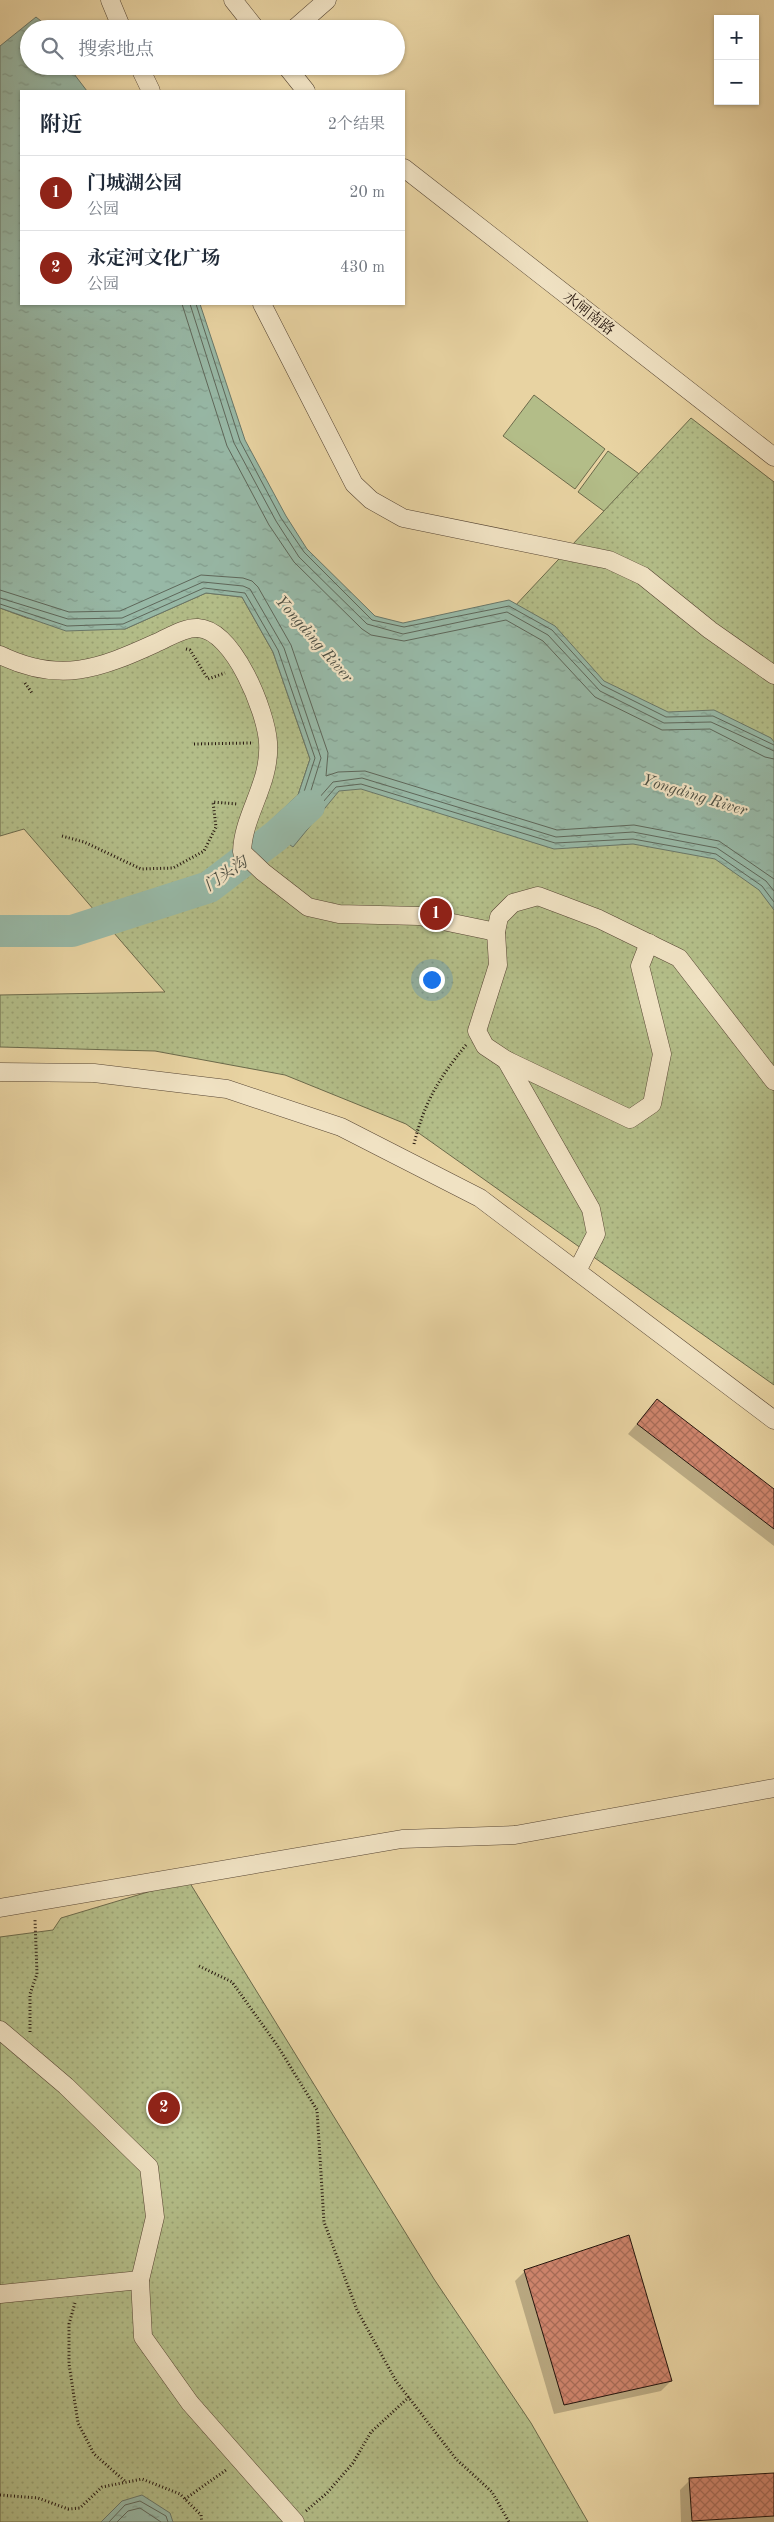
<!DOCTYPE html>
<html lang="zh">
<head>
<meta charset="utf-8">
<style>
  :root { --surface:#fff; --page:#f6f6f7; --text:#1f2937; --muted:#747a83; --line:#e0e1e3; --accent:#8f2418 }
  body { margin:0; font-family:"Old Standard TT","Noto Serif SC",serif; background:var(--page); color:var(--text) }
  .controls { position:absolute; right:15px; top:15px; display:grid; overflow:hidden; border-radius:0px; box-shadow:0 1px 4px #0004 }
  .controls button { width:45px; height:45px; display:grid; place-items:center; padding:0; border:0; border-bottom:1px solid var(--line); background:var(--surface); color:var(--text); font:25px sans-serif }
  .you { position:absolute; left:431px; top:979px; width:18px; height:18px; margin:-12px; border:4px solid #fff; border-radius:50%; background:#1a73e8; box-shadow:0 0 0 8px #1a73e833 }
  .badge { display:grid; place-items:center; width:32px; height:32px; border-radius:50%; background:var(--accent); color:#fff; font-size:16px; font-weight:700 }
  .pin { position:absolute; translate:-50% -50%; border:2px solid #fff; box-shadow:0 1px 5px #0006 }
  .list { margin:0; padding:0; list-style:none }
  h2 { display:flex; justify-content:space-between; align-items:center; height:65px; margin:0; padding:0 20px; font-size:21px }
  h2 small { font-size:16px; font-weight:400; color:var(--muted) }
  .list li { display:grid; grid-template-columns:32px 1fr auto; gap:15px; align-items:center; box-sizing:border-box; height:75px; padding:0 20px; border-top:1px solid var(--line) }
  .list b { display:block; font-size:19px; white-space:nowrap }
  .list p { margin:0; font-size:16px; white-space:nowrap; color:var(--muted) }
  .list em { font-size:16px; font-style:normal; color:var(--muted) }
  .icon { flex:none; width:28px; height:28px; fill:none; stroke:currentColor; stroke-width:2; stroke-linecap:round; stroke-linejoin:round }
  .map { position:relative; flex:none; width:774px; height:2522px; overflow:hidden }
  .search { position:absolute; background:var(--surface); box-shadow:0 1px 4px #0004; left:20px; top:20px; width:385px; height:55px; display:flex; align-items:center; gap:12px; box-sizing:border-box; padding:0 18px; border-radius:28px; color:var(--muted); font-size:19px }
  .panel { position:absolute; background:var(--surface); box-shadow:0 1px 4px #0004; left:20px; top:90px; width:385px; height:215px; border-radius:0px }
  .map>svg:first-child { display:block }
</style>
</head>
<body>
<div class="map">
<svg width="774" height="2522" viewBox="0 0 774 2522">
  <defs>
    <pattern id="park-dots" width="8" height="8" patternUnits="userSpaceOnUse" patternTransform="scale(1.25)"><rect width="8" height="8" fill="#b3bd88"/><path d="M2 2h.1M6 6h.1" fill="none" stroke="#9aa274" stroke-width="1.8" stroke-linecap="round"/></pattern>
    <pattern id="water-ripples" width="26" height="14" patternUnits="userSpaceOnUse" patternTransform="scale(1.25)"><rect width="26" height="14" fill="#97b8a6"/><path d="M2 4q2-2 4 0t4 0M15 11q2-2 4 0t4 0" fill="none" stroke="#829d8e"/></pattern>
    <pattern id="building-cross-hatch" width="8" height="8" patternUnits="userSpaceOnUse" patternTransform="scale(1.25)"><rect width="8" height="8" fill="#cf856d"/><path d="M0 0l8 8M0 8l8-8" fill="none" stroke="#a86c58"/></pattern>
  </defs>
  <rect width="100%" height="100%" fill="#e8d3a2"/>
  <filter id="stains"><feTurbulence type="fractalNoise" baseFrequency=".004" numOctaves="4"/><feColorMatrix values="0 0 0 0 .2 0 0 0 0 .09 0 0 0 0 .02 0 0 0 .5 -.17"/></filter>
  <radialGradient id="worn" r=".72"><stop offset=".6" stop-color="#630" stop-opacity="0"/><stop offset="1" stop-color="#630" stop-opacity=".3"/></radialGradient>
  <g fill="#b3bd88" stroke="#6c6a4b">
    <polygon points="534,395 605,449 575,489 503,436"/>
    <polygon points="608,451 680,504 650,545 578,492"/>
  </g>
  <g fill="url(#park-dots)" stroke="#6c6a4b">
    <polygon points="691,418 774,482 774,1385 406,1124 285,1075 155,1051 0,1047 0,995 165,992 24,829 0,836 0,608 27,618 125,629 206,593 242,597 273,652 310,759 298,795 271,821 365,766"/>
    <polygon points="188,1880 434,2279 531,2423 588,2522 0,2522 0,1937 53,1930 61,1918"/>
  </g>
  <g fill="url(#water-ripples)" stroke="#697769">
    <polygon points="36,17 51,29 29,29 29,66 68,66 87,91 21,91 21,304 200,304 245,440 286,516 307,549 375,616 403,623 509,600 555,626 604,681 668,712 714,710 771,738 774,742 774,910 759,890 715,859 633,844 554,849 361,789 339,791 293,847 277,836 268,823 298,795 310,759 273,652 242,597 206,593 125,629 66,631 0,608 0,46"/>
    <polygon points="142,2495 170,2513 173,2522 101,2522 122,2501"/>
  </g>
  <g fill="#0003">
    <polygon points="657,1400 774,1490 774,1546 628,1434"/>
    <polygon points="525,2271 671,2381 661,2391 554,2414 515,2281"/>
    <polygon points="774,2475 774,2522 681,2522 680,2490 690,2480"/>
  </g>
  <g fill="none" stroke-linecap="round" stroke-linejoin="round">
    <g stroke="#5e675a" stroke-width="1">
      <polyline points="182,304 227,446 269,525 294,562 362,629 371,635 404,641 506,620 543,641 595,697 662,730 710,729 765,757 774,759"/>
      <polyline points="190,304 234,443 276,521 299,557 367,624 403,634 507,612 548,635 600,691 664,723 711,722 774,751"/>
      <polyline points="196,304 240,441 281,518 304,552 372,620 404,627 509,606 552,630 602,685 666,717 713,716 774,745"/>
      <polyline points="0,590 69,612 120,611 201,575 243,578 252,581 258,587 291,645 328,753 326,776 338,772 365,771 557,830 634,825 719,841 774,879"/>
      <polyline points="0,598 68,619 122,618 203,582 243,586 250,589 284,648 321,758 308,800 284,824 290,831 333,782 362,778 556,837 633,832 717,848 766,881 774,891"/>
      <polyline points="0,604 67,626 123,624 204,588 245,593 278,650 315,758 302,798 276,824 280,832 291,839 336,787 361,784 555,843 633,839 716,854 762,886 774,902"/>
      <polyline points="109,2522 125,2505 140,2501 166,2516 168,2522"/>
      <polyline points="117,2522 128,2511 140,2508 161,2522"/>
    </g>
    <polyline stroke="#97b8a6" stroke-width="32" points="0,931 72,931 209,887 276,836 309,806"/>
  </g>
  <g fill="url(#building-cross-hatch)" stroke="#25160e">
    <polygon points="657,1399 774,1489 774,1529 637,1424"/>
    <polygon points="629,2235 672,2381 564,2405 524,2270"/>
    <polygon points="774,2473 774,2516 692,2521 689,2478"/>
  </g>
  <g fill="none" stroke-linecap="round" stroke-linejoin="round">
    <defs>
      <g id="minor">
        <polyline points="110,0 122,29"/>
        <polyline points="233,0 256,29"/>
        <polyline points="294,29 327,0"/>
        <polyline points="139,66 151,91"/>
        <polyline points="286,66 306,91"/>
        <polyline points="404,168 774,457"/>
        <polyline points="262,304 354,484 371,500 403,518 609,560 643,576 710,630 774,675"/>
        <path d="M0,655C60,684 99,669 156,643C168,638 184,627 198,628C234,630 266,712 268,742C271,784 243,814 242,852L263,872L308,907L339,914L419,916L496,932"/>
        <polyline points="506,1060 630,1119 652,1104 662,1054 640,966 649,943"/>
        <polyline points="0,1072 94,1073 227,1089 341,1127 480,1198 774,1420"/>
        <polyline points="577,1271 596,1234 591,1209 506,1060 485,1046 477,1031 498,965 496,932 499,917 513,903 538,896 599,919 679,958 774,1081"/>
        <polyline points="0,1908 402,1839 515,1835 774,1788"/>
        <polyline points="0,2030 66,2086 149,2167 155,2217 140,2280 143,2337 190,2403 295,2522"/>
        <polyline points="0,2294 140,2280"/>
      </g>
    </defs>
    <use href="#minor" stroke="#564533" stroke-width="19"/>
    <g stroke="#25160e" stroke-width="3" stroke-dasharray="1 2.5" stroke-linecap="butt">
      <polyline points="186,649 190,650 208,679 225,673"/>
      <polyline points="25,683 32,693"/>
      <polyline points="194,744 251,743"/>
      <polyline points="62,836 84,842 141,869 173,868 204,851 216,827 213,802 237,804"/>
      <path d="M414,1144C424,1103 439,1078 466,1045"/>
      <polyline points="199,1966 232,1982 277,2045 317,2110 324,2222 357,2310 396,2381 456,2459 492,2492 509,2522"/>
      <polyline points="30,2032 30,1994 37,1974 35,1920"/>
      <polyline points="75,2303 69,2324 69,2364 78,2423 94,2454 126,2482"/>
      <polyline points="0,2495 38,2498 68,2509 80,2508 102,2487 142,2479 180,2494 201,2515 202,2522"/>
      <polyline points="185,2499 226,2470"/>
      <polyline points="306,2511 327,2493 353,2463 371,2432 409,2397"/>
    </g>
    <use href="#minor" stroke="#f0e2c3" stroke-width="18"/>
  </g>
  <g text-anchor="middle" stroke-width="4.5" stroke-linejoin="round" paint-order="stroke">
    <g font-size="15" fill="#25160e" stroke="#f0e2c3">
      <text transform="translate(589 313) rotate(38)" y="5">水闸南路</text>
    </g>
    <g font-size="16" font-style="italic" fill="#4d4f43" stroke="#f0e2c3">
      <text transform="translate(315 638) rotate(49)" y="6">Yongding River</text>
      <text transform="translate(695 794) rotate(17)" y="6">Yongding River</text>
      <text transform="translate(225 873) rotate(-34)" y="6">门头沟</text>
    </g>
  </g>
  <rect width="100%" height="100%" filter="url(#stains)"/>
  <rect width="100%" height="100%" fill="url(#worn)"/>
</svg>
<div class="controls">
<button>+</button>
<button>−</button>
</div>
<div class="you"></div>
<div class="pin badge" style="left:436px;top:914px">1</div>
<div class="pin badge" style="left:164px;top:2108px">2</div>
<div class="search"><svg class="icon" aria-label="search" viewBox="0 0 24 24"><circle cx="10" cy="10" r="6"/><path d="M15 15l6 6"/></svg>搜索地点</div>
<section class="panel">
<h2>附近<small>2个结果</small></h2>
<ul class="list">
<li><span class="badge">1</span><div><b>门城湖公园</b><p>公园</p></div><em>20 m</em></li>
<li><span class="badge">2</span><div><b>永定河文化广场</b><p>公园</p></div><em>430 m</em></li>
</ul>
</section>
</div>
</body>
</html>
